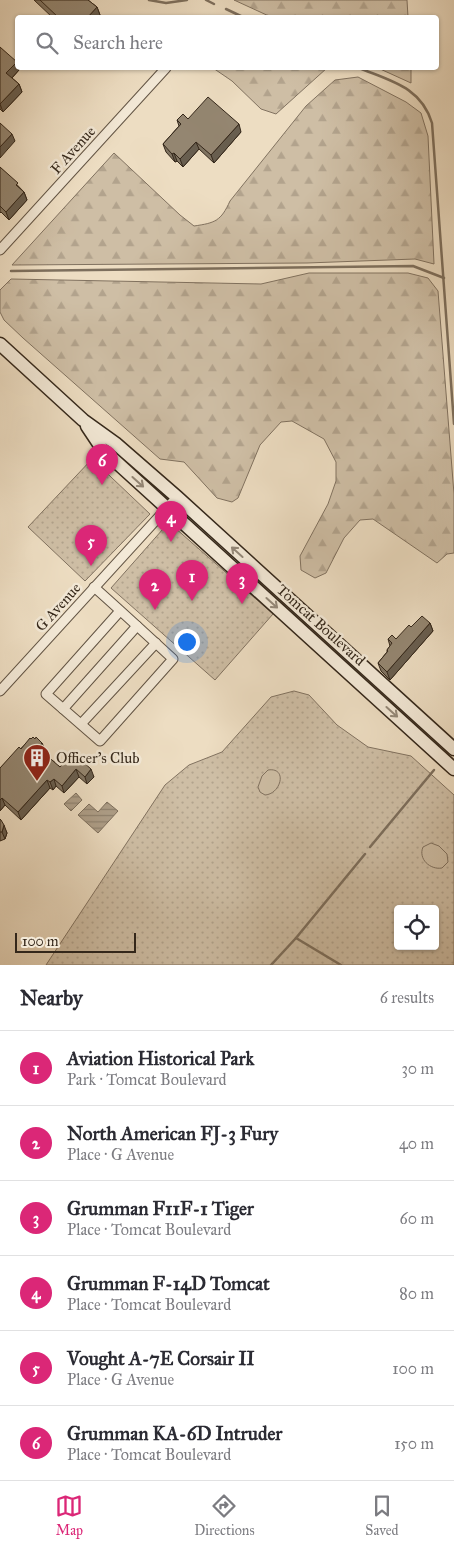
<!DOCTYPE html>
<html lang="en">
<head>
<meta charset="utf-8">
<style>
  :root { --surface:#fff; --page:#f7f7f7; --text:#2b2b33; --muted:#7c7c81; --line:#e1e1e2; --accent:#db2777 }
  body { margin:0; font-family:"IM FELL Great Primer",serif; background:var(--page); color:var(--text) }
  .controls { position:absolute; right:15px; bottom:15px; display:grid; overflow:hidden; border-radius:5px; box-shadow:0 1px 4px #0004 }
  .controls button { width:45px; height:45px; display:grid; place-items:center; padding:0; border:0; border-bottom:1px solid var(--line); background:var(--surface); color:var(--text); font:25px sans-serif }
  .scale { position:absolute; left:15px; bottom:12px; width:121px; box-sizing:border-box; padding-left:5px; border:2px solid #34271a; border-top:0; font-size:14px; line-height:18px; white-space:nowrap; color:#34271a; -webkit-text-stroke:4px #f3e9d7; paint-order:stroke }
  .you { position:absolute; left:186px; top:641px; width:18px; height:18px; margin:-12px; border:4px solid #fff; border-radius:50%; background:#1a73e8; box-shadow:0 0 0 8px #1a73e833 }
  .badge { display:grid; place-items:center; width:32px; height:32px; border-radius:50%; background:var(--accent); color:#fff; font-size:16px; font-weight:700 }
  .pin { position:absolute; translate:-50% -41px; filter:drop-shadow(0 1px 2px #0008) }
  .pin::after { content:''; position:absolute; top:26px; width:18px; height:15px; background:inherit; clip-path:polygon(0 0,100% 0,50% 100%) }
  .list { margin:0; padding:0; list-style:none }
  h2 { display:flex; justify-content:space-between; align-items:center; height:65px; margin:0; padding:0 20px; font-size:21px }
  h2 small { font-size:16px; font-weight:400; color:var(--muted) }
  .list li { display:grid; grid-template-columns:32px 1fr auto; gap:15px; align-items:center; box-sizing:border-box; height:75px; padding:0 20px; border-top:1px solid var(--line) }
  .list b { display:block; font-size:19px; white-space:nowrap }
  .list p { margin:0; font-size:16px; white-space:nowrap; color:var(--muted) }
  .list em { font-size:16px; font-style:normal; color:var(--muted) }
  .icon { flex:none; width:28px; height:28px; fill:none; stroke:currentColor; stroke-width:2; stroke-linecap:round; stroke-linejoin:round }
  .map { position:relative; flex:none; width:454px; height:965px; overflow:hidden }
  .search { position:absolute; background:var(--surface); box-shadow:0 1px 4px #0004; left:15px; right:15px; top:15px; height:55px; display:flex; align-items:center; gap:12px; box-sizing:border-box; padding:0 18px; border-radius:5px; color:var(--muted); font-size:19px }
  .sheet { height:515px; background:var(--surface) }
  nav { display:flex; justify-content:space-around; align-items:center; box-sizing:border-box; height:70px; border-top:1px solid var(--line); background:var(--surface); font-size:14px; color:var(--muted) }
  nav a { display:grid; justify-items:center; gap:2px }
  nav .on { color:var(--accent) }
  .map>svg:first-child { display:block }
</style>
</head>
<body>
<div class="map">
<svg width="454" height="965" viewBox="0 0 454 965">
  <defs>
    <pattern id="green-dots" width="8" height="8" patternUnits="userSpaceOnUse" patternTransform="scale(1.25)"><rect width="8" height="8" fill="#cebea5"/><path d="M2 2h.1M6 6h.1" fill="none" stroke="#b2a38d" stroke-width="1.8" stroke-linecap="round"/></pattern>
    <pattern id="forest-firs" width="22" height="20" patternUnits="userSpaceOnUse" patternTransform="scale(1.25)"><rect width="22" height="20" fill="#cebea5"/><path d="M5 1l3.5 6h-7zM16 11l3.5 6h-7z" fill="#b2a38d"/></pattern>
    <pattern id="water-rules" width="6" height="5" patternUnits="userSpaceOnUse" patternTransform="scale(1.25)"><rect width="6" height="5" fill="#ae9f89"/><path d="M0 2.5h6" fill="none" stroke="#8e826f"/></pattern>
  </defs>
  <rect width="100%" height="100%" fill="#edddc2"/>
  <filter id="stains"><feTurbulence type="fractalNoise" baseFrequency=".004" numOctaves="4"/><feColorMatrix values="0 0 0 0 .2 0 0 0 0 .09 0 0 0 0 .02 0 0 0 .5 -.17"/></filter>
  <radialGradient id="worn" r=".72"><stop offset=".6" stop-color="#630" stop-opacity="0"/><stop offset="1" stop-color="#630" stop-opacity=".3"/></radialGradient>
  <g fill="url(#green-dots)" stroke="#817260" fill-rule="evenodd">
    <polygon points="92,459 150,514 85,581 28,527"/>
    <polygon points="174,527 273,614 215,680 111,588 163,529"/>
    <path d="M294,691L309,695L337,725L368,747L411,756L454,795V965H46L165,785L189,765L222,752L271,697ZM398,909H435V946H398Z"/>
  </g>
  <g fill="url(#forest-firs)" stroke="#817260">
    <polygon points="234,0 407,0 408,17 271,17"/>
    <polygon points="213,68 327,68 276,114 261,109 232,81"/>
    <polygon points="378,68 411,68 411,83"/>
    <path d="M358,77L406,102L421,113L428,136L434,264L415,259L307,263L12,265L114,153L180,215L194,226C215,223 221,221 230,201L306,106L335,80Z"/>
    <polygon points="309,273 408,273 428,278 438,291 454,494 454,553 447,554 437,563 373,519 360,520 344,538 326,573 315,578 301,570 300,556 328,504 336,481 336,462 324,439 292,421 281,422 260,445 238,498 232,502 217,498 184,462 160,459 23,338 4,320 0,312 0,290 11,279 261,284"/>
  </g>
  <g fill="#cebea5" stroke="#817260">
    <path d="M268,770C288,767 281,794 265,795L260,792L258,787L262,776Z"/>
    <path d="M431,843L439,846L447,854L448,862L442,868C430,870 418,859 423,847Z"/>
  </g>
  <g fill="url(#water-rules)" stroke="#7d6f5d">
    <polygon points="76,793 82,800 71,811 64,804"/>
    <polygon points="107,802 118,811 98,833 78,815 89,804 98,812"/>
  </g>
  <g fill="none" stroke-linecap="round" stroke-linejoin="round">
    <g stroke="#7d6f5d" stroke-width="2.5">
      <polyline points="149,0 166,3 187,0"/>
      <polyline points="206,0 214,4"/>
      <polyline points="226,9 245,18"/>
      <path d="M359,68C391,81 421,87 432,123L454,424"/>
      <polyline points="11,271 413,266 444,278"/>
      <polyline points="370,847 434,770"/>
      <polyline points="296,938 341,965"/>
      <polyline points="271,965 296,938 365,854"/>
    </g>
    <defs>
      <g id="street">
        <polyline points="0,250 166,68"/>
        <path d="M94,587C121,611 147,635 173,659L100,741L46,694L120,611"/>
        <polyline points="0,691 177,497"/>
        <polyline points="63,709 137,626"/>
        <polyline points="81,724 156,643"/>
      </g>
      <g id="secondary">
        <polyline points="0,344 83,420 115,443 177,497 454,749"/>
        <polyline points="87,426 103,450 454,769"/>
      </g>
    </defs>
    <use href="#street" stroke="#625444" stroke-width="11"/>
    <use href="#secondary" stroke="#34271a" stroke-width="15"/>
    <use href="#street" stroke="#f3e9d7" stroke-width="9"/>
    <use href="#secondary" stroke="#f3e9d7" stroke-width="12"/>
  </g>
  <g fill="#7f7361" stroke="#34271a">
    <polygon points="34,0 88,0 97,7 100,15 97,18 53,18"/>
    <polygon points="0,47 18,65 19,70 12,78 19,84 22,92 3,112 0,109"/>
    <polygon points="188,119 241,132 214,163 199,149 183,167 177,161 175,162 166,152 163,144 179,126 177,120"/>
    <polygon points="0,167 24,192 27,200 9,220 1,212 0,213"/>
    <polygon points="430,623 433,631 390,680 381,671 378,663 387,652 387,650 390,646 388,639 396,639 411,627"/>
    <polygon points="31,739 42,743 45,750 43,752 60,767 73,753 94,777 87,784 79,777 64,793 56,786 53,790 50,788 21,820 5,805 0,811 0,768"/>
    <polygon points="0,819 7,833 5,839 0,841"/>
  </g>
  <g fill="#685e4f" stroke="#34271a">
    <polygon points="97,7 100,15 97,18 87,18"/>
    <polygon points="17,62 18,68 19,70 9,81 6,73"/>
    <polygon points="19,84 22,92 3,112 0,104"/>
    <polygon points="239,124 241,132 214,163 211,155"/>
    <polygon points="12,134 15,141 0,158 0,147"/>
    <polygon points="196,142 199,149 183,167 180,159"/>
    <polygon points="174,153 177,161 175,162 172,154"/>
    <polygon points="24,192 27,200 9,220 6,212"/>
    <polygon points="430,623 433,631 390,680 387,672"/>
    <polygon points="42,743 45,750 41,755 38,748"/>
    <polygon points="76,769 79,777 64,793 62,786"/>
    <polygon points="91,769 94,777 87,784 85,777"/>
    <polygon points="54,779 56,786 53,790 50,782"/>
    <polygon points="47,780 50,788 21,820 18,812"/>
    <polygon points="2,798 5,805 0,811 0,800"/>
    <polygon points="4,825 7,833 5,839 2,832"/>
  </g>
  <g fill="#948671" stroke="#34271a">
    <polygon points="40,0 88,0 97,7 87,18 59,18"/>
    <polygon points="0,47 17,62 6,73 19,84 0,104"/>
    <polygon points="208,97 239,124 211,155 196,142 180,159 174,153 172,154 163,144 181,124 177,120 183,114 188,119"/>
    <polygon points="0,123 12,134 0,147"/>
    <polygon points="0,167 18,183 16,185 24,192 6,212 0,206"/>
    <polygon points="422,616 430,623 387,672 378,663 388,651 387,650 392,643 388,639 392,635 396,639 409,625 411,627"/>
    <polygon points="33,737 35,739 36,737 42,743 38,748 60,767 73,753 91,769 85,777 76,769 62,786 54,779 50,782 47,780 18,812 2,798 0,800 0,768 19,747 21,749 30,738 31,739"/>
    <polygon points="0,819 1,820 4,825 2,832 0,832"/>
  </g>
  <defs><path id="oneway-shaft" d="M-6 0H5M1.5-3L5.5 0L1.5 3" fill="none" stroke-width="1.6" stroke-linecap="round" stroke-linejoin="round" transform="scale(1.25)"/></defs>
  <g stroke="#948878">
    <use href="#oneway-shaft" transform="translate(138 482) rotate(42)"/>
    <use href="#oneway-shaft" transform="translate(237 552) rotate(-138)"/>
    <use href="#oneway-shaft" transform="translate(272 603) rotate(42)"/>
    <use href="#oneway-shaft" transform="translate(392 712) rotate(42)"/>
  </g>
  <defs>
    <symbol id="building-pin" viewBox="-11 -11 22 30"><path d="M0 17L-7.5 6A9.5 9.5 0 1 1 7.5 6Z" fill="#8f2418" stroke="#f3e9d7"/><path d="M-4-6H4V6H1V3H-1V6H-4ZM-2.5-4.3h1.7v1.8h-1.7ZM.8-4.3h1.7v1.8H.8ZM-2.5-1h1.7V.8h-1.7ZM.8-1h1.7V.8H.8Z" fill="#fff"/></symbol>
  </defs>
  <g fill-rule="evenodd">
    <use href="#building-pin" x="21" y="742" width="32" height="43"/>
  </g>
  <g text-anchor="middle" stroke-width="5" stroke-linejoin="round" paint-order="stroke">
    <g font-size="15" fill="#34271a" stroke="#f3e9d7">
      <text transform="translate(73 150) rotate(-48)" y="5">F Avenue</text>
      <text transform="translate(58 607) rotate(-48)" y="5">G Avenue</text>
      <text transform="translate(321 625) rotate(42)" y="5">Tomcat Boulevard</text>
    </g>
    <g font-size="15" fill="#34271a" stroke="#f3e9d7" text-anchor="start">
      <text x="56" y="763">Officer's Club</text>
    </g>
  </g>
  <rect width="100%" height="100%" filter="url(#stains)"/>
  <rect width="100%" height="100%" fill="url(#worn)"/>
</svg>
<div class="controls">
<button><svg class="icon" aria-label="locate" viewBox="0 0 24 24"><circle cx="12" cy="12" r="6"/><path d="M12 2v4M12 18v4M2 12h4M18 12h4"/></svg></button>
</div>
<div class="scale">100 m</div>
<div class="you"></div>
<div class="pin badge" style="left:192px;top:601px">1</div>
<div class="pin badge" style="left:155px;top:610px">2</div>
<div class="pin badge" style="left:242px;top:604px">3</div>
<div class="pin badge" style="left:171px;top:542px">4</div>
<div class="pin badge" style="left:91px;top:566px">5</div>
<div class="pin badge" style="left:102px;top:485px">6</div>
<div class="search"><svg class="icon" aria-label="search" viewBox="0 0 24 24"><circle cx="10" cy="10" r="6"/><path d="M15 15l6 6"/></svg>Search here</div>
</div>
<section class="sheet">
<h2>Nearby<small>6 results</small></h2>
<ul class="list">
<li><span class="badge">1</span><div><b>Aviation Historical Park</b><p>Park · Tomcat Boulevard</p></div><em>30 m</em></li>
<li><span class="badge">2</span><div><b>North American FJ-3 Fury</b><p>Place · G Avenue</p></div><em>40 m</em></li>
<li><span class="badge">3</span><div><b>Grumman F11F-1 Tiger</b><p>Place · Tomcat Boulevard</p></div><em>60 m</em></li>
<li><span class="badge">4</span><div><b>Grumman F-14D Tomcat</b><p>Place · Tomcat Boulevard</p></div><em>80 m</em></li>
<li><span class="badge">5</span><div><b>Vought A-7E Corsair II</b><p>Place · G Avenue</p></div><em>100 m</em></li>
<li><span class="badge">6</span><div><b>Grumman KA-6D Intruder</b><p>Place · Tomcat Boulevard</p></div><em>150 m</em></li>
</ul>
</section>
<nav>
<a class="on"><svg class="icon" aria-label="map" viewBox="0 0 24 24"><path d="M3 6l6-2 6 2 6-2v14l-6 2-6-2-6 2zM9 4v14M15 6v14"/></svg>Map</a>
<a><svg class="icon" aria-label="directions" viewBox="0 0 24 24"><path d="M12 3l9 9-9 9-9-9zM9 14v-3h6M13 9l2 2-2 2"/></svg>Directions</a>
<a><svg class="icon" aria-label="saved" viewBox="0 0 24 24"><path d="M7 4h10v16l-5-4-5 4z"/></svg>Saved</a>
</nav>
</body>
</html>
